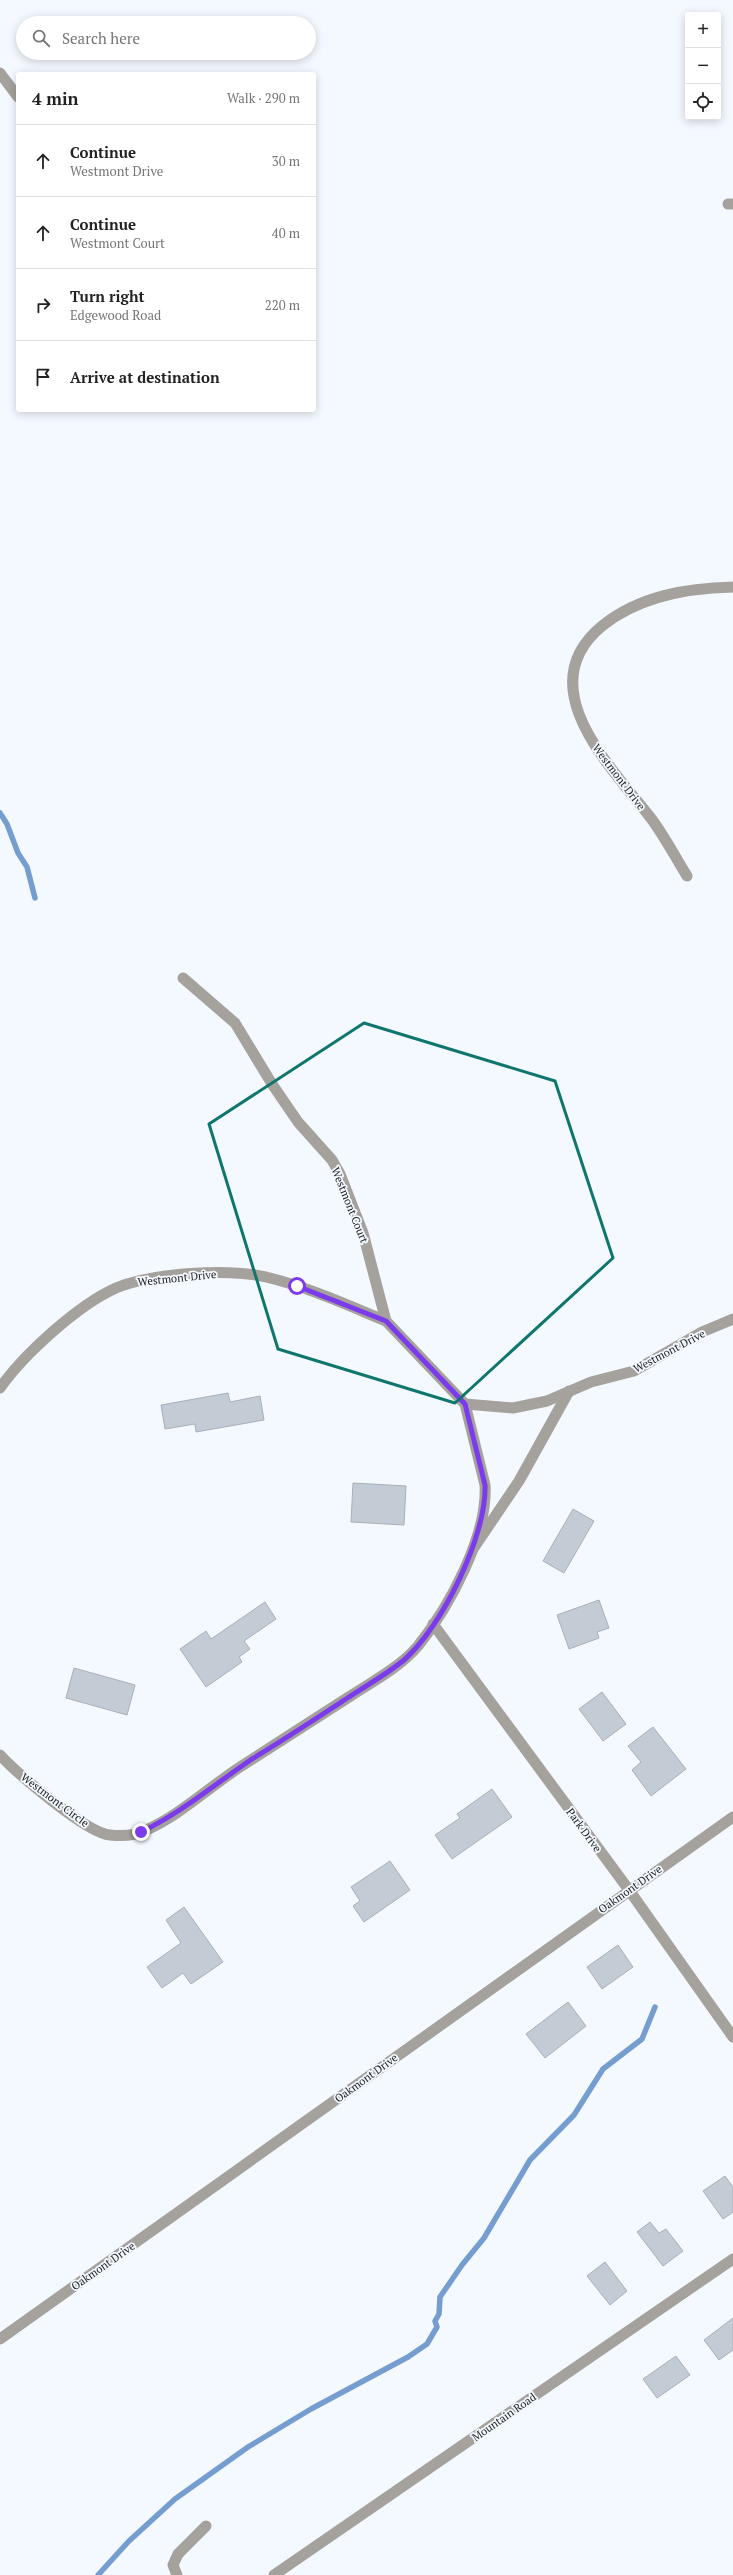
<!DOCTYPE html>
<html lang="en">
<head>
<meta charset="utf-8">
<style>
  :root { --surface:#fff; --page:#f6f6f6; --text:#222; --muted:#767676; --line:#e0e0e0 }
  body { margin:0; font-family:"PT Serif",serif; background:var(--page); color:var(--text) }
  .controls { position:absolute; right:12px; top:12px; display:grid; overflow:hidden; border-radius:4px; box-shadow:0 2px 10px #0003 }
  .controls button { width:36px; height:36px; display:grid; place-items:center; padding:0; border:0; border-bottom:1px solid var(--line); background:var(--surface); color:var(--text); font:20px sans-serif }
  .stop { position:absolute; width:12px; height:12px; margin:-9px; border:3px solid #7c3aed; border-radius:50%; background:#fff }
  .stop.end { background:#7c3aed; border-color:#fff; box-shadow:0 1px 4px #0008 }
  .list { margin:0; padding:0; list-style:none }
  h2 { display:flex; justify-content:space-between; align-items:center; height:52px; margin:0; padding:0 16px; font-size:17px }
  h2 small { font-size:13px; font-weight:400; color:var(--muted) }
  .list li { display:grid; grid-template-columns:26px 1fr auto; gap:12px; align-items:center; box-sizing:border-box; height:72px; padding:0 16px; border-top:1px solid var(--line) }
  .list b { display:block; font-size:15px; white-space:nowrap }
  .list p { margin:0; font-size:13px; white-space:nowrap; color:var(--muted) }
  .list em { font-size:13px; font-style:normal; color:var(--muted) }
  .icon { flex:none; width:22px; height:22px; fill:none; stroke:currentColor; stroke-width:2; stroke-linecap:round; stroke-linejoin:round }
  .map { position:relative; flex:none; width:733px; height:2575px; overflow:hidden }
  .search { position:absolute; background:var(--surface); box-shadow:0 2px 10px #0003; left:16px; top:16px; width:300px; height:44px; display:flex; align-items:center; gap:10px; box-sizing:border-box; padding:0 14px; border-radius:22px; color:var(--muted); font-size:15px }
  .panel { position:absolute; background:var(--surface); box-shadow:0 2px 10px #0003; left:16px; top:72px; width:300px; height:340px; border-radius:4px }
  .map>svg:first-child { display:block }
</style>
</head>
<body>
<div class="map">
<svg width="733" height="2575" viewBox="0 0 733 2575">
  <rect width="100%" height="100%" fill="#f4f9ff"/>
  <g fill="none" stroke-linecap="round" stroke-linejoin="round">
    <g stroke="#759dcf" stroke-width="5.5">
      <polyline points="0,813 7,824 18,853 27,867 35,898"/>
      <polyline points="98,2575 129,2541 175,2499 248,2447 311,2409 408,2357 427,2344 437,2327 435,2321 439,2314 440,2297 462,2265 484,2238 530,2160 574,2115 603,2069 642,2039 655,2007"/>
    </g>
  </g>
  <g fill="#c3cbd5" stroke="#a8afb9">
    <polygon points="228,1393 230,1402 260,1396 264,1420 196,1432 195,1424 165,1429 161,1405"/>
    <polygon points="353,1483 406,1486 404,1525 351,1522"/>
    <polygon points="573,1509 594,1521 564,1573 543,1561"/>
    <polygon points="599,1600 609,1628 597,1632 599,1638 569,1649 557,1615"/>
    <polygon points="265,1602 276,1619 244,1641 250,1649 239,1657 242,1662 206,1687 180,1649 206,1631 211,1639"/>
    <polygon points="74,1668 135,1685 127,1715 66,1698"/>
    <polygon points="602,1692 626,1724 603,1741 579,1709"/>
    <polygon points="653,1727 686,1769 651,1796 632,1770 641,1762 628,1746"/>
    <polygon points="492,1789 512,1817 452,1859 435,1835 460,1818 457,1814"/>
    <polygon points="390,1861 410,1890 364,1922 353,1906 360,1901 351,1887"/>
    <polygon points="184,1907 223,1962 191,1984 183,1973 162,1988 147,1967 181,1943 166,1920"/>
    <polygon points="618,1945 633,1967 602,1989 587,1967"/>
    <polygon points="568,2002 586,2026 545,2058 526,2034"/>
    <polygon points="725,2176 733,2187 733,2212 723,2219 703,2191"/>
    <polygon points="650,2222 659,2233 666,2229 683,2251 663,2266 637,2232"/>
    <polygon points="605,2262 627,2291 610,2305 587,2276"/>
    <polygon points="733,2318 733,2350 719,2360 704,2340"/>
    <polygon points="676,2356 690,2375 657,2398 643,2379"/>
  </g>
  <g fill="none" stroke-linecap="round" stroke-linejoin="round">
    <g stroke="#a5a19d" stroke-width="11">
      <polyline points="0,73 18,97"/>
      <polyline points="473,1549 519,1481 569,1391"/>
      <polyline points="177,2575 173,2565 178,2554 206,2526"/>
    </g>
    <g stroke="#a5a19d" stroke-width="11">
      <polyline points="728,204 733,204"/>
      <path d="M687,876C675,857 664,835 650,817C610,766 529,686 602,626C639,596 687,588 733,587"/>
      <path d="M0,1388C24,1354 78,1305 116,1288C152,1273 228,1268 266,1277C308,1287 347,1305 386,1321"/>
      <polyline points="465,1404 513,1408 547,1401 591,1382 634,1371 702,1332 733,1319"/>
      <polyline points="433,1624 629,1890"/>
      <path d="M0,1755C18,1774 86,1833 110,1835C120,1836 134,1836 144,1831C179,1816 208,1788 240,1767C277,1743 315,1719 352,1695C375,1680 400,1667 418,1646C449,1607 488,1536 485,1485L465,1404L386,1321L363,1233L340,1174L332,1160L298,1122L272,1084L235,1023L183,978"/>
      <polyline points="0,2339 733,1817"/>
      <polyline points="274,2575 733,2259"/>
    </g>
    <polyline stroke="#a5a19d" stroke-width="11" points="629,1890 733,2037"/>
  </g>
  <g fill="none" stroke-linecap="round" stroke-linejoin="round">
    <path stroke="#7c3aed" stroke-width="5" d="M141,1832C181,1813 215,1784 252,1759C285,1739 317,1718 349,1697C367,1685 387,1674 404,1660C442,1627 487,1535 485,1485L465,1404L386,1321L297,1286"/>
  </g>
  <path fill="none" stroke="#0f766e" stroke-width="3" stroke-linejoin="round" d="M364,1023L555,1081L613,1258L455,1403L278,1349L209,1124Z"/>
  <g text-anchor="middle" stroke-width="3.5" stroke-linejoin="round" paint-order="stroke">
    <g font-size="11" fill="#191c1f" stroke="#f4f9ff">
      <text transform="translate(619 777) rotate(53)" y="4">Westmont Drive</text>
      <text transform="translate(350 1205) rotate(68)" y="4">Westmont Court</text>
      <text transform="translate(177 1278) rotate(-6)" y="4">Westmont Drive</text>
      <text transform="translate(669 1351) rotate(-28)" y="4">Westmont Drive</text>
      <text transform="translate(55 1800) rotate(37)" y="4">Westmont Circle</text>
      <text transform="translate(584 1830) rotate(54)" y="4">Park Drive</text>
      <text transform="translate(630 1889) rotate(-35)" y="4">Oakmont Drive</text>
      <text transform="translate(366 2078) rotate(-36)" y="4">Oakmont Drive</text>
      <text transform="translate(103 2266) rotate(-35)" y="4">Oakmont Drive</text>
      <text transform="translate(504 2417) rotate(-35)" y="4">Mountain Road</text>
    </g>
  </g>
</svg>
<div class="controls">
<button>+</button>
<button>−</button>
<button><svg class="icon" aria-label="locate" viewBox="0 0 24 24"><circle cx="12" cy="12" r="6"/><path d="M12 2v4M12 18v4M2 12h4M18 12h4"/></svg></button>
</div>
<div class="stop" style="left:297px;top:1286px"></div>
<div class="stop end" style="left:141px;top:1832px"></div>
<div class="search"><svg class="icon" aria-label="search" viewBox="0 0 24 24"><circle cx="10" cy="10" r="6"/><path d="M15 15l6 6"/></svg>Search here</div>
<section class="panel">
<h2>4 min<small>Walk · 290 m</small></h2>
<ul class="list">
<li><svg class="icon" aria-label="ahead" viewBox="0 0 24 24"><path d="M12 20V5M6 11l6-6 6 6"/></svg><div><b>Continue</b><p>Westmont Drive</p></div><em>30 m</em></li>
<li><svg class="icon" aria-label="ahead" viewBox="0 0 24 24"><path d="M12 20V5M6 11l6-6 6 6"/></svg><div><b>Continue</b><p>Westmont Court</p></div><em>40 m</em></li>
<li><svg class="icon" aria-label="right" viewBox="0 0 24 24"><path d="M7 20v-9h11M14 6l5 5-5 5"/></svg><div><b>Turn right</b><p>Edgewood Road</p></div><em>220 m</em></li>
<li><svg class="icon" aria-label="arrive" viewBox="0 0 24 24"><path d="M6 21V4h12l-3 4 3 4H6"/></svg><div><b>Arrive at destination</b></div></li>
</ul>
</section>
</div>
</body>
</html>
